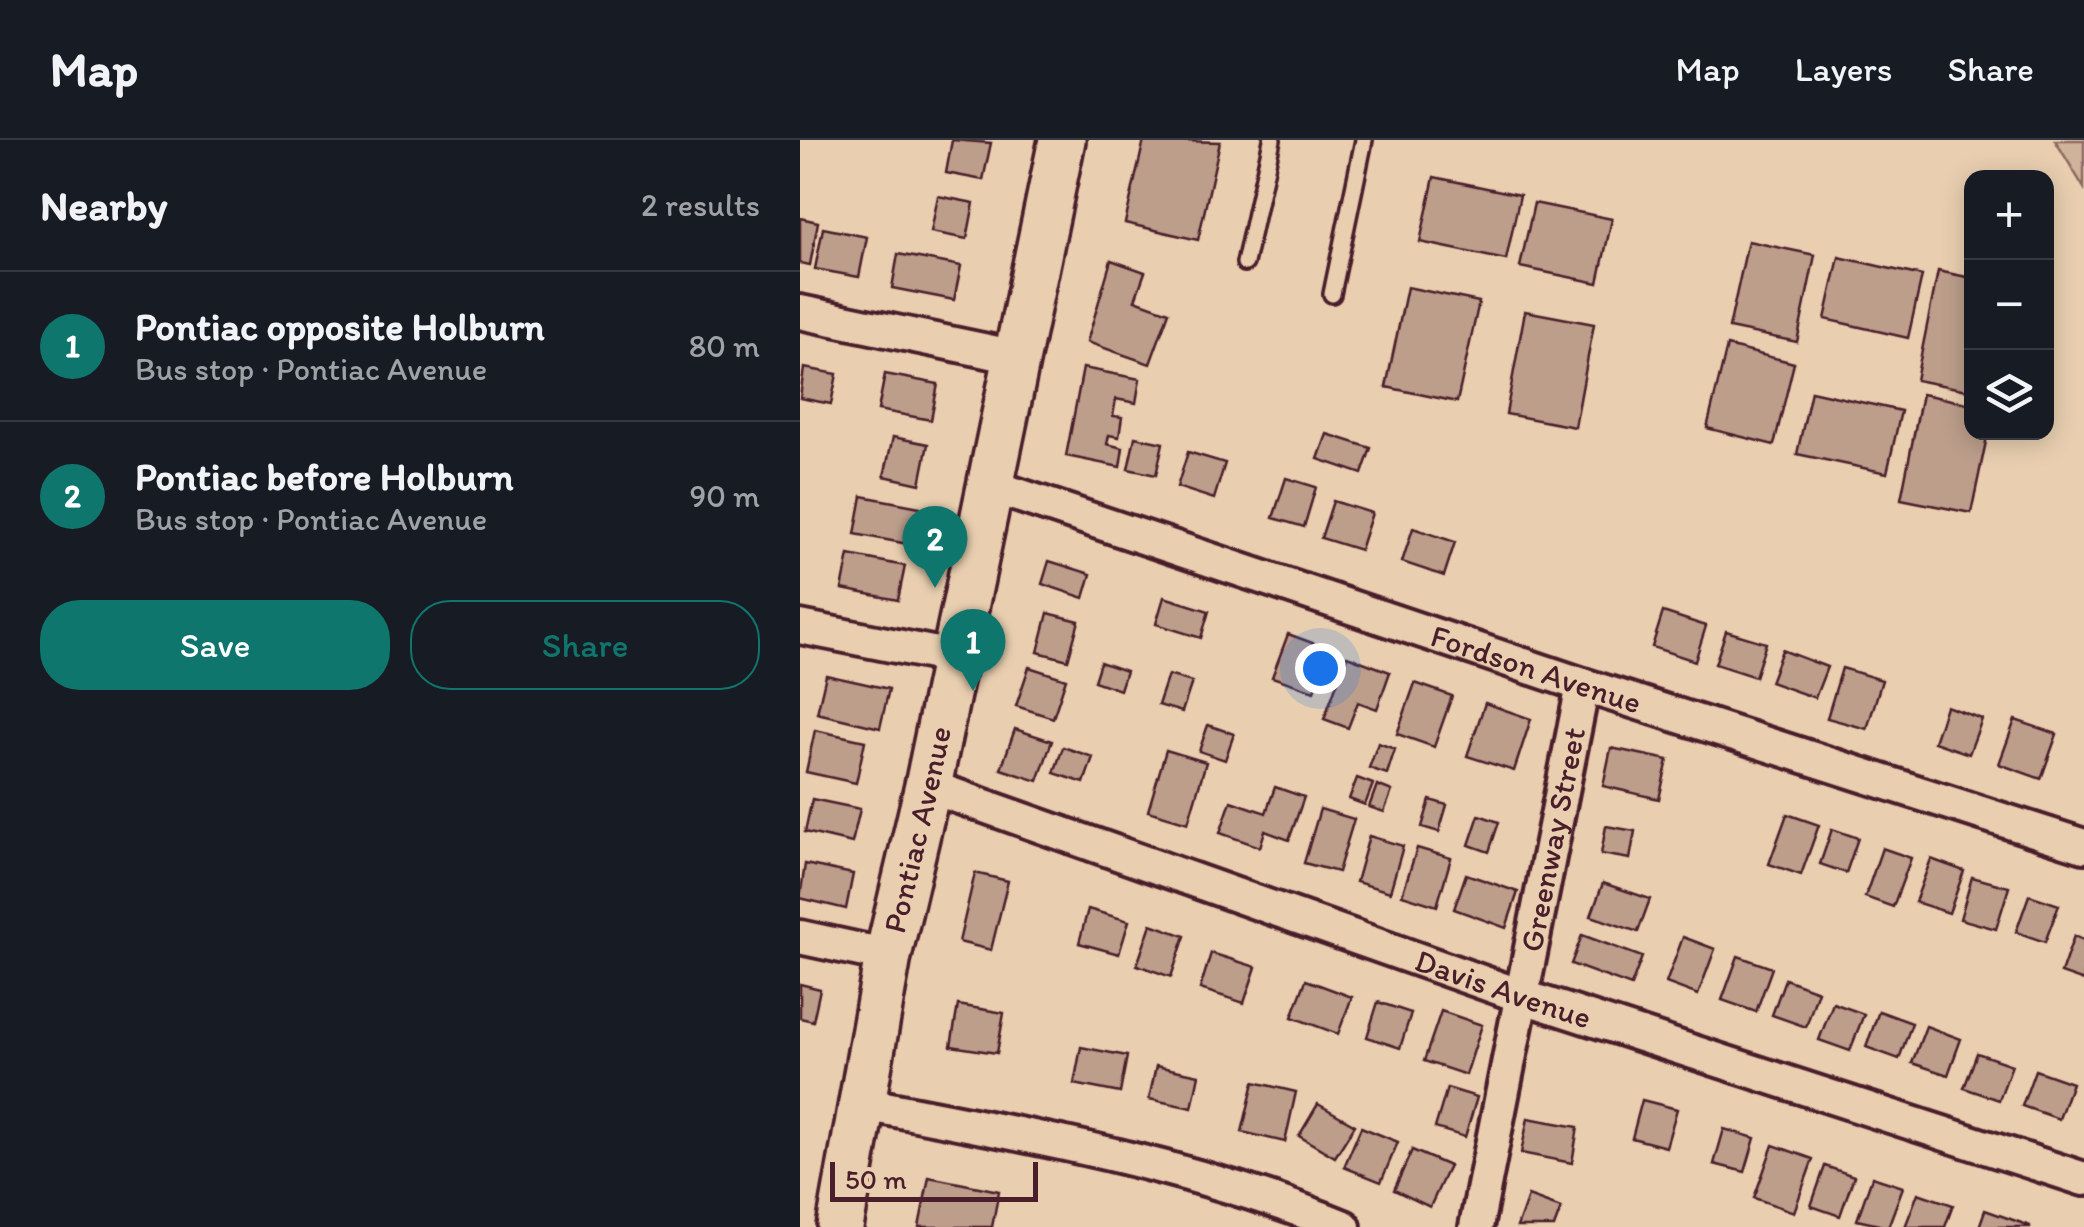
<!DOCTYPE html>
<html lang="en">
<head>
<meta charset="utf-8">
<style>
  :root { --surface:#171b24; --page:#20242c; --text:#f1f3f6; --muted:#9ea1a6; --line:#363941; --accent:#0f766e }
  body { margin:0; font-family:Itim,sans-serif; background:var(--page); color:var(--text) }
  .controls { position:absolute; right:30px; top:30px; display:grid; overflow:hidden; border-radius:20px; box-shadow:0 5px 25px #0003 }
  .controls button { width:90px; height:90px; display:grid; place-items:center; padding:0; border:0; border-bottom:2px solid var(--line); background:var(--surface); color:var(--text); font:50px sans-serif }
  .scale { position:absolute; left:30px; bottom:25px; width:208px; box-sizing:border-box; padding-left:10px; border:5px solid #4a1f2b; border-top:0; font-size:28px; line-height:35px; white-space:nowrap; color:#4a1f2b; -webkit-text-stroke:8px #e9cfb0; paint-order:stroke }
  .you { position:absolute; left:520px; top:528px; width:35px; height:35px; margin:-25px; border:8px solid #fff; border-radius:50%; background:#1a73e8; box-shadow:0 0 0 15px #1a73e833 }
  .badge { display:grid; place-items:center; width:65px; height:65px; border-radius:50%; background:var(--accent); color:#fff; font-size:32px; font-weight:700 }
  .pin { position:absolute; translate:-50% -82px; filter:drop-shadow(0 2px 5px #0008) }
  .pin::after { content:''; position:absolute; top:52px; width:35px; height:30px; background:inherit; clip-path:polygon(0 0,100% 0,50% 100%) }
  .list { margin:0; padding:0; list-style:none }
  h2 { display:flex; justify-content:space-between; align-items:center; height:130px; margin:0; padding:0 40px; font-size:42px }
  h2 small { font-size:32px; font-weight:400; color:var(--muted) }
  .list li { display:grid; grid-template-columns:65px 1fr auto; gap:30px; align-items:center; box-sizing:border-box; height:150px; padding:0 40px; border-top:2px solid var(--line) }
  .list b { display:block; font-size:38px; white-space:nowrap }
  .list p { margin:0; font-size:32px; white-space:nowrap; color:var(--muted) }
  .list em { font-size:32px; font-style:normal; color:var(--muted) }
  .actions { display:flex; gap:20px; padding:30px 40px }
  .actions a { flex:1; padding:22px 0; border:2px solid var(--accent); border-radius:40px; text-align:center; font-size:35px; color:var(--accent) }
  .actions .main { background:var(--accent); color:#fff }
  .icon { flex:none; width:55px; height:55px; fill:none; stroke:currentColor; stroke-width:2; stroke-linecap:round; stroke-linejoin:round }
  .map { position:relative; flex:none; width:1284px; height:1087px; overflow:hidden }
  header { display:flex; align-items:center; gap:60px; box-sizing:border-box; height:140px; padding:0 50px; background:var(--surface); border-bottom:2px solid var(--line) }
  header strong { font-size:48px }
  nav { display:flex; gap:55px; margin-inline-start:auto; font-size:35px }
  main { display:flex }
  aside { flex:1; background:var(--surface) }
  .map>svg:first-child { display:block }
</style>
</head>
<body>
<header>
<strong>Map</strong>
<nav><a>Map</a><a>Layers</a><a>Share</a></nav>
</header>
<main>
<aside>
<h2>Nearby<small>2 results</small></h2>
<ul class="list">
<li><span class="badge">1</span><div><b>Pontiac opposite Holburn</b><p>Bus stop · Pontiac Avenue</p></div><em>80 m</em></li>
<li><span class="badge">2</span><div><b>Pontiac before Holburn</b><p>Bus stop · Pontiac Avenue</p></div><em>90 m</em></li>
</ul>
<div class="actions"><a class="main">Save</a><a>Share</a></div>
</aside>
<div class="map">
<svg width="1284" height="1087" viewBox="0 0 1284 1087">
  <rect width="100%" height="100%" fill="#e9cfb0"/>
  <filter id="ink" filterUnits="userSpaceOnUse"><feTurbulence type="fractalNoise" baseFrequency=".01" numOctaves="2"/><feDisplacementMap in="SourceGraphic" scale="20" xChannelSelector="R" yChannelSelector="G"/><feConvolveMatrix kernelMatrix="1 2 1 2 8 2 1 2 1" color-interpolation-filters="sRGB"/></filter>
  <g filter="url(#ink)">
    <polygon fill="#cfb39a" stroke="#8c6962" stroke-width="2.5" points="1255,0 1284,0 1284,48"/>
    <g fill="#bc9e8b" stroke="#4a1f2b" stroke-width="2.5">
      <polygon points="152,0 191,3 183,40 146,33"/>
      <polygon points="344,0 420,2 398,100 325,83"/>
      <polygon points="634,37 720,55 706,120 620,102"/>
      <polygon points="138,56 174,63 167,99 131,92"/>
      <polygon points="734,63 812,79 798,143 720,127"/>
      <polygon points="0,78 18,82 10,125 0,123"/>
      <polygon points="23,88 67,97 59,137 15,129"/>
      <polygon points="948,101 1015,115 997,202 929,188"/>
      <polygon points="98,114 161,126 154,160 92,148"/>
      <polygon points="1039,117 1122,136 1108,198 1025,179"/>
      <polygon points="311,120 345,132 335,160 369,172 350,224 287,202"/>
      <polygon points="1138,131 1172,138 1172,251 1116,240"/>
      <polygon points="607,147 679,162 657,262 586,247"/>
      <polygon points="725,171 794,184 775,287 706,274"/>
      <polygon points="927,206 994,223 974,305 907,288"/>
      <polygon points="4,228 37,234 31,264 0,258"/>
      <polygon points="283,228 340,239 336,263 316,259 313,276 322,277 319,297 309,295 307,304 323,308 320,327 266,316"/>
      <polygon points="85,234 138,244 131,280 78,270"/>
      <polygon points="1011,251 1101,271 1087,333 997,314"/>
      <polygon points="1122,254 1172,264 1172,292 1188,292 1171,373 1101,359"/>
      <polygon points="527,294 571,308 562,334 518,319"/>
      <polygon points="93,297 128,304 120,344 84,336"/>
      <polygon points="335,297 363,303 356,335 328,329"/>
      <polygon points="388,312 425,323 414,359 377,347"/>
      <polygon points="486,338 516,347 504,387 473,378"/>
      <polygon points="62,356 120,367 113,405 55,394"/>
      <polygon points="533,361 572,373 560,410 521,398"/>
      <polygon points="613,388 655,402 644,436 602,422"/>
      <polygon points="49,415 105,426 98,460 42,449"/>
      <polygon points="249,421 291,434 284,458 242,444"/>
      <polygon points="364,457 409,471 401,498 356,484"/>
      <polygon points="863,472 906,486 895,521 852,507"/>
      <polygon points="248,473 279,481 268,520 238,512"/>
      <polygon points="926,491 966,503 955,537 915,524"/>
      <polygon points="488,494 529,509 514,551 472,537"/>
      <polygon points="982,510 1027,527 1015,558 970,542"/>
      <polygon points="547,516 590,532 577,569 558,562 548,588 524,579"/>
      <polygon points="300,522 326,531 320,550 294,541"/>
      <polygon points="229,527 266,539 253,578 216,566"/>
      <polygon points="1042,528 1082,540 1067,589 1027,578"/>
      <polygon points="26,535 89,549 80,588 17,573"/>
      <polygon points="368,535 392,542 382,572 358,565"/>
      <polygon points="615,543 652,556 634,607 597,594"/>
      <polygon points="685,563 731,579 714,631 667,616"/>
      <polygon points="1146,566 1182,579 1169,614 1134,602"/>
      <polygon points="1215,580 1257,594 1241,639 1199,624"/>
      <polygon points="408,585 434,594 425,620 399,611"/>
      <polygon points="215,589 252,601 238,641 201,629"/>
      <polygon points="15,590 65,601 56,643 6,632"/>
      <polygon points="578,603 595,609 587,634 569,628"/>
      <polygon points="263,607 293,617 284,643 254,633"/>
      <polygon points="811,608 868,620 859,659 803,646"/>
      <polygon points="366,610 406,622 388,683 348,671"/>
      <polygon points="557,638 573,644 565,665 549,659"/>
      <polygon points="577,645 592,651 584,672 569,667"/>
      <polygon points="475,647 504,657 489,700 465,691 460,707 420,693 431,661 466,673"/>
      <polygon points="12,659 60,669 52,703 5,692"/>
      <polygon points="630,660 647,665 639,692 622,687"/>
      <polygon points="520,669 554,679 538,732 504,723"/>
      <polygon points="987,674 1019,685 1001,735 969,724"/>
      <polygon points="679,675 699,682 689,712 669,705"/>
      <polygon points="806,686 835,691 830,719 801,714"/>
      <polygon points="1032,689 1058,698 1046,733 1020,724"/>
      <polygon points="569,696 603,706 590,752 556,742"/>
      <polygon points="617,708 651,718 637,766 602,755"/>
      <polygon points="1082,708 1111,718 1093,767 1065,757"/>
      <polygon points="1131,719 1164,731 1149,773 1115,762"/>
      <polygon points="5,724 53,734 46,769 0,758"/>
      <polygon points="175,733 208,741 191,810 159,802"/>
      <polygon points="666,734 718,752 706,788 654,769"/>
      <polygon points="1172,737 1209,747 1196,789 1160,779"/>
      <polygon points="803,743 850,759 838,792 791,776"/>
      <polygon points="1229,755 1259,765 1245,802 1216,792"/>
      <polygon points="288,769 329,781 319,814 279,803"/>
      <polygon points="351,784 385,796 371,837 337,825"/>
      <polygon points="782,795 842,817 831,846 771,824"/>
      <polygon points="1274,796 1284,800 1284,841 1261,833"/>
      <polygon points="883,797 915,809 898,855 866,843"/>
      <polygon points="411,813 456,827 444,863 400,849"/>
      <polygon points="938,816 972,828 956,872 922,860"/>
      <polygon points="985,839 1018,851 1006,887 972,875"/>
      <polygon points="506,840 552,857 538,894 492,877"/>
      <polygon points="0,844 20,849 13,881 0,878"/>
      <polygon points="578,862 611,873 600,908 567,897"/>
      <polygon points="1033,863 1064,874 1050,911 1019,900"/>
      <polygon points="158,865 204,873 197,913 151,906"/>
      <polygon points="641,871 682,885 666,935 624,921"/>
      <polygon points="1079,871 1112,883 1099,919 1066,907"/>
      <polygon points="1126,886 1161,899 1148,935 1112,923"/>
      <polygon points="281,907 327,916 320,953 274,944"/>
      <polygon points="1177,913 1212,925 1199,960 1164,948"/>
      <polygon points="356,926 399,935 392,968 349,959"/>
      <polygon points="1235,930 1272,943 1259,979 1222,966"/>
      <polygon points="454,942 496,952 485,1002 442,992"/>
      <polygon points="647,948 677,957 665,997 635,988"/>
      <polygon points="842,960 877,969 866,1007 832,998"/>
      <polygon points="518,964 555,985 535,1017 499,996"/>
      <polygon points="728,978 778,987 772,1023 721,1013"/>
      <polygon points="561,987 598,1002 581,1042 544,1027"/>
      <polygon points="924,989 955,998 945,1032 914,1024"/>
      <polygon points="973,1005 1013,1019 994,1072 954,1058"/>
      <polygon points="612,1010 649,1026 630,1067 594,1050"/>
      <polygon points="1025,1026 1054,1036 1040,1076 1011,1066"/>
      <polygon points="129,1037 199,1051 192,1087 119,1087"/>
      <polygon points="1072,1037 1103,1047 1088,1087 1057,1080"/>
      <polygon points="1118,1053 1153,1065 1145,1087 1105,1087"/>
      <polygon points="728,1056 761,1068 754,1087 717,1087"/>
      <polygon points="1185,1070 1230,1086 1230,1087 1179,1087"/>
    </g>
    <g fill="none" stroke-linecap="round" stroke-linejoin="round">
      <defs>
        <g id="service">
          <polyline points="445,123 472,0"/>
          <polyline points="532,154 564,0"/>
        </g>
        <g id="minor">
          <polyline points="0,172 216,217"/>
          <path id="s1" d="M191,346L783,545L1284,706"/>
          <polyline points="0,487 152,517"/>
          <path id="s2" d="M128,646L724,857L1284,1039"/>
          <polyline points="0,797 88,816"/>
          <path d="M64,964C227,995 390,1024 544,1087"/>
          <path id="s3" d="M676,1087L783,545"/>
        </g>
        <g id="secondary">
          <path id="s4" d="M40,1087L88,816L128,646L262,0"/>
        </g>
      </defs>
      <use href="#service" stroke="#4a1f2b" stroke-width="22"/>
      <use href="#minor" stroke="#4a1f2b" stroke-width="40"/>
      <use href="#secondary" stroke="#4a1f2b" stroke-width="52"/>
      <use href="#service" stroke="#e9cfb0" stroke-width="15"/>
      <use href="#minor" stroke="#e9cfb0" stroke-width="32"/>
      <use href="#secondary" stroke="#e9cfb0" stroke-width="45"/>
    </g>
  </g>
  <g text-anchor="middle" stroke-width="8" stroke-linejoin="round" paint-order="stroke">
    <g font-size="32" fill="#4a1f2b" stroke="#e9cfb0">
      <text dy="11" stroke="none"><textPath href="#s1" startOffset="575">Fordson Avenue</textPath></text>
      <text dy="11" stroke="none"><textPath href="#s4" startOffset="405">Pontiac Avenue</textPath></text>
      <text dy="11" stroke="none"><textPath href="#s3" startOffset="395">Greenway Street</textPath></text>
      <text dy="11" stroke="none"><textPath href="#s2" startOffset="610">Davis Avenue</textPath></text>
    </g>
  </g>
</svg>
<div class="controls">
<button>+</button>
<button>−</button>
<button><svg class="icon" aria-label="layers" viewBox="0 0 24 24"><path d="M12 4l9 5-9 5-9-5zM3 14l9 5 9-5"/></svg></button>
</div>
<div class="scale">50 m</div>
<div class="you"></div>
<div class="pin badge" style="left:173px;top:551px">1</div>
<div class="pin badge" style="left:135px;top:448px">2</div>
</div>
</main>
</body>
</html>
